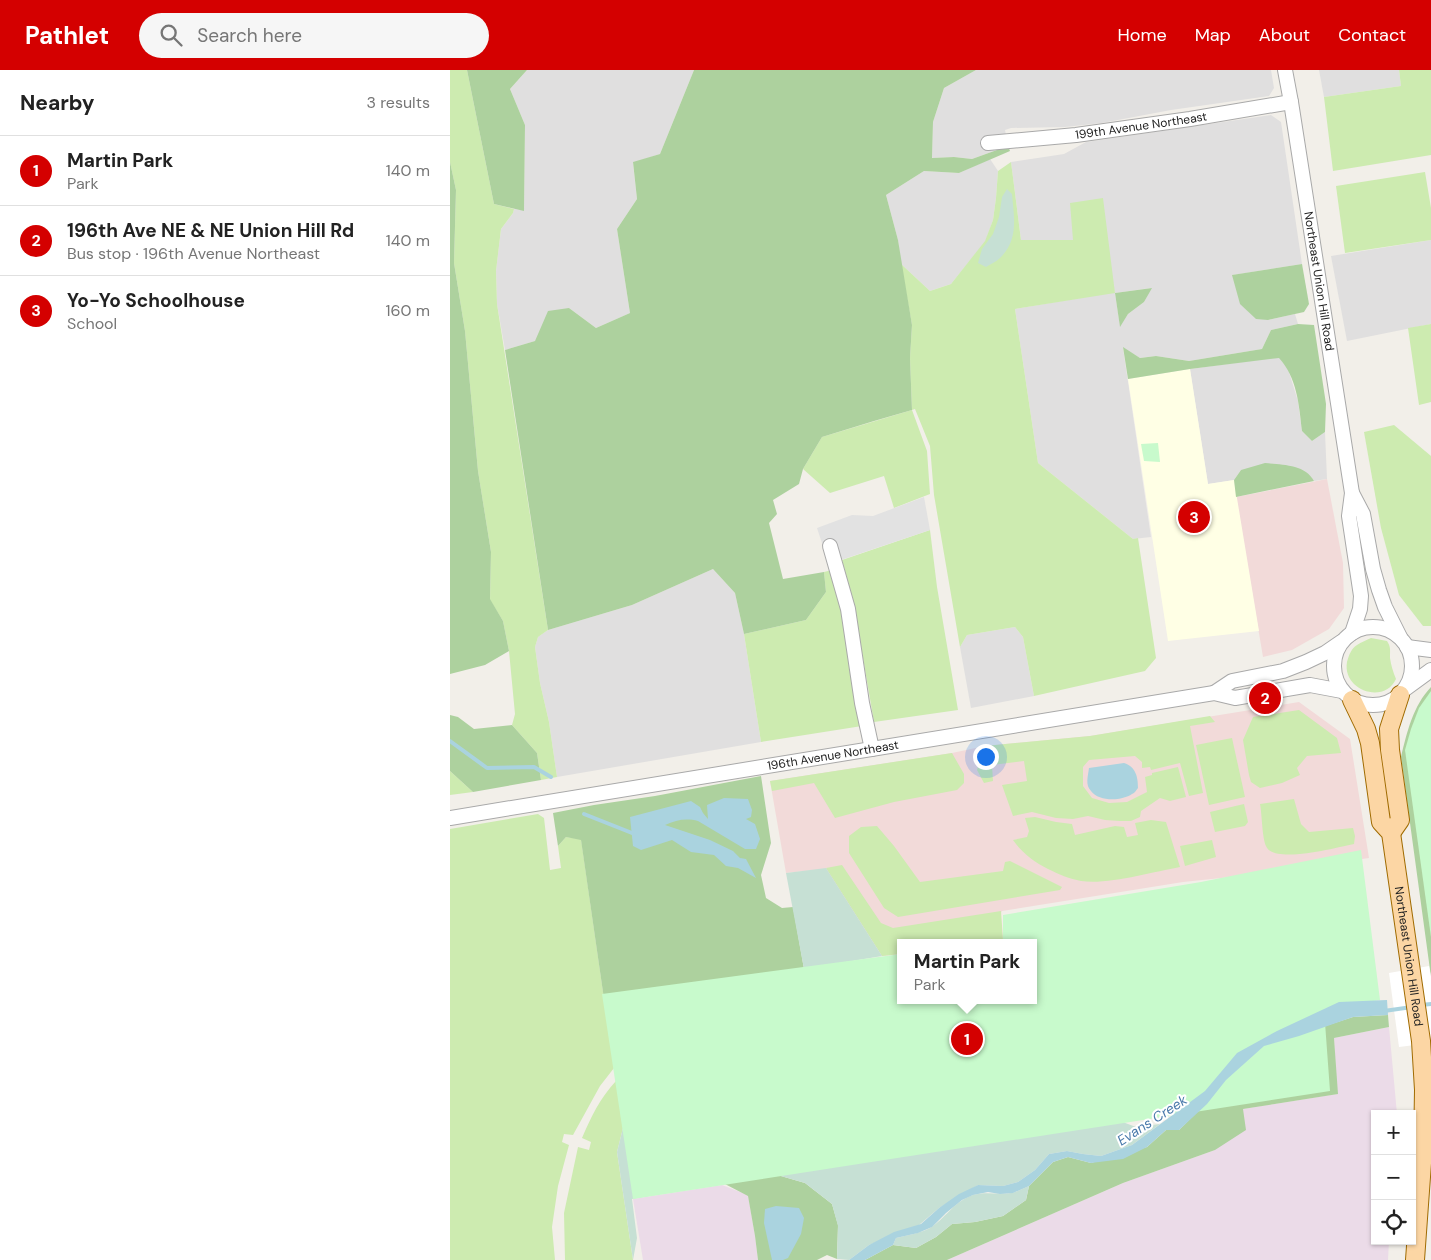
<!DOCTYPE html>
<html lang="en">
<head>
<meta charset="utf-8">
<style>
  :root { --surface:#fff; --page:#f6f6f6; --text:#222; --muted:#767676; --line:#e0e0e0; --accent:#d40000 }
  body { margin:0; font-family:"DM Sans",sans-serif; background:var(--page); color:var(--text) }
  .controls { position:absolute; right:15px; bottom:15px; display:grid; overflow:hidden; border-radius:0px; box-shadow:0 1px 4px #0004 }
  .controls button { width:45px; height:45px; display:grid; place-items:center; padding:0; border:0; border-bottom:1px solid var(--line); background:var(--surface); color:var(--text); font:25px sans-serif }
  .you { position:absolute; left:535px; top:686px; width:18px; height:18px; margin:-12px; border:4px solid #fff; border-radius:50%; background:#1a73e8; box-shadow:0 0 0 8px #1a73e833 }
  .badge { display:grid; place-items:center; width:32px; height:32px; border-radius:50%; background:var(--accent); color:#fff; font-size:16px; font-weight:700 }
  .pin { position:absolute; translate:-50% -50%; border:2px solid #fff; box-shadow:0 1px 5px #0006 }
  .popup { position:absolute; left:447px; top:869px; width:140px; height:65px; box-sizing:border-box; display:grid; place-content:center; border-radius:0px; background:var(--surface); filter:drop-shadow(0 1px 4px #0005); font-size:16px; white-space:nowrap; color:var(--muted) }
  .popup b { font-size:19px; color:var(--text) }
  .popup::after { content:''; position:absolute; left:50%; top:100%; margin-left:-10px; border:10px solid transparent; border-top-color:var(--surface) }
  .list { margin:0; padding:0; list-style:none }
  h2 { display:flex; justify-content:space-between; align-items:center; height:65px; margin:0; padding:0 20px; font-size:21px }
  h2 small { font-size:16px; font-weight:400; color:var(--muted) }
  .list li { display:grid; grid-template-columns:32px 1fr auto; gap:15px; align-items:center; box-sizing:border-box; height:70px; padding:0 20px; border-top:1px solid var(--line) }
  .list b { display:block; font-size:19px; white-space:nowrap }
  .list p { margin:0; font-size:16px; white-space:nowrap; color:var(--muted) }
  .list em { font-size:16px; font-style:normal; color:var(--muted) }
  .icon { flex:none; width:28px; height:28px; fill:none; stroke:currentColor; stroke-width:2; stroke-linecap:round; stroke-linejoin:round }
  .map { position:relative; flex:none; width:981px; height:1190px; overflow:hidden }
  header { display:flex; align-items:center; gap:30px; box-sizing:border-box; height:70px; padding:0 25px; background:var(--accent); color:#fff }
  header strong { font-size:24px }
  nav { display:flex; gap:28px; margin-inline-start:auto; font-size:18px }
  .search { width:350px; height:45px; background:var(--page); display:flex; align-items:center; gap:12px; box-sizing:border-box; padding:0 18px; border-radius:28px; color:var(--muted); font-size:19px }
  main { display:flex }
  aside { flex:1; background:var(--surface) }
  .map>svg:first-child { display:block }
</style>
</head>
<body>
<header>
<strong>Pathlet</strong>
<div class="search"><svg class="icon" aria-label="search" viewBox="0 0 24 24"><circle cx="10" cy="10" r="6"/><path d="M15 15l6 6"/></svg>Search here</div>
<nav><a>Home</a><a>Map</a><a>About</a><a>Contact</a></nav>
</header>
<main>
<aside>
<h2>Nearby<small>3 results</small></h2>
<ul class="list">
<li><span class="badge">1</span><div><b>Martin Park</b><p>Park</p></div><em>140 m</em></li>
<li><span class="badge">2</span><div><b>196th Ave NE &amp; NE Union Hill Rd</b><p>Bus stop · 196th Avenue Northeast</p></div><em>140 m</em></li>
<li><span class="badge">3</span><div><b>Yo-Yo Schoolhouse</b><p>School</p></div><em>160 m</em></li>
</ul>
</aside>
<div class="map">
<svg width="981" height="1190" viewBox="0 0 981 1190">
  <rect width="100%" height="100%" fill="#f2efe9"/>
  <g fill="#e0dfdf" fill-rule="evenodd">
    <polygon points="77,0 244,0 210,84 183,93 187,129 167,159 180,243 146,258 119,238 85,271 55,280 47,234 46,201 51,159 63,143 64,139 74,140 75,55 60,19"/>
    <polygon points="526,0 821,0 824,18 819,26 721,40 652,53 615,57 561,58 555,60 558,76 522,89 504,87 482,88 483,52 494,18"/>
    <polygon points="869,0 949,0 951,16 874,27"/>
    <path d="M821,45L831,52L852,194L783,205L818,250L845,244L848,254L821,260L812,279L739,291L706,286L690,288L673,278L701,467L683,469L588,393L565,239L665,222L623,170H571L561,92L614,84L636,72ZM701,218L694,232L678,244L670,256L665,223Z"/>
    <polygon points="540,89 548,101 546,128 543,150 535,172 501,214 480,221 451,194 448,170 436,125 474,101 509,103"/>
    <polygon points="981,170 981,254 897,271 881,186"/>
    <polygon points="829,287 838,299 848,331 852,361 862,371 875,362 877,409 864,411 861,407 791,400 784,410 758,414 740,299"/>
    <polygon points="263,499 285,523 294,564 311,672 107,707 99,652 90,613 85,577 88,567 98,560 182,535"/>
    <polygon points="565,557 573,567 584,626 521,638 510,577 517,565"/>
  </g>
  <g fill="#f2dad9">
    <polygon points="877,409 893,493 894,538 879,559 842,580 813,587 786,427"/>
    <polygon points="849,632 900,669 919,788 781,807 733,812 552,841 533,873 451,873 451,884 432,886 376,799 336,803 320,711 502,683 535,676 640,666"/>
  </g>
  <g fill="#ebdbe8">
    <polygon points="939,957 947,1044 925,1044 925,1171 939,1171 938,1190 497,1190 673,1113 765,1080 793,1039 887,1024 884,968"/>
    <polygon points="272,1115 298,1125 305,1166 308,1190 193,1190 183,1129"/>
  </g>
  <polygon fill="#ffffe5" points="740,299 758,414 784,410 809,561 718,571 678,309"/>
  <g fill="#cdebb0">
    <polygon points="0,0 17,0 44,134 64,139 63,143 51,159 46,201 47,234 98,560 88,567 85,577 90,613 99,652 107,707 91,710 87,683 62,655 65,644 59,581 53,551 40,530 41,482 28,401 15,261 4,193 6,120 0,92"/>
    <polygon points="949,0 981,0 981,85 883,101 874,27 951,16"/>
    <polygon points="561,92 571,170 623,170 620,133 653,128 665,223 565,239 588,393 683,469 688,468 706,588 695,601 584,626 573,567 565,557 517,565 510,577 484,425 480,376 465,339 462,340 477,381 480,424 444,438 434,406 380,423 353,399 372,367 462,340 460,288 462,255 451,194 480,221 501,214 535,171 543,150 546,128 548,101"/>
    <polygon points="975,102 981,138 981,170 895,183 886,116"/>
    <polygon points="981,254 981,332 969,335 958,258"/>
    <polygon points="944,355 981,386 981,556 973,556 949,525 931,458 914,362"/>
    <polygon points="480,460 487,517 508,640 424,652 403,530 392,490"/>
    <polygon points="382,500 394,545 412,656 311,672 294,564 356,550 376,522 374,502"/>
    <path d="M921,568L937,571C941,577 940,580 940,588C941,595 943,602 946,609C934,635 892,620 897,592C899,585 901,579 907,575C911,572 917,570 921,568Z"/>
    <polygon points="849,640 887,668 891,683 857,686 847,698 850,705 832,713 810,718 801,712 799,705 793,670 803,647"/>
    <polygon points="760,646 765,652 740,656 753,723 739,726 730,693 701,700 700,697 692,698 692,692 685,686 639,690 633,697 633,716 642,728 659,733 677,732 697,722 695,707 702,705 702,703 728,697 736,727 720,731 710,728 691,741 690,747 681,751 670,751 655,750 638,746 623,749 606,748 582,742 563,746 552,715 577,711 574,691 542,695 543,711 534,713 527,700 535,676 640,666"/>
    <polygon points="782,668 795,727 759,735 746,675"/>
    <polygon points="502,683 514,704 514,713 507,720 444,732 385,748 364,713 322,721 320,711"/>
    <polygon points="0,701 23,722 0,725"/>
    <path d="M844,729L851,754L859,762L903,758L905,766L904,774C888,777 823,795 816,776C812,767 812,744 810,734Z"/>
    <polygon points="794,734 798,752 795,756 765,762 760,742"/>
    <polygon points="88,744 94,748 100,800 111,798 108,776 116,767 131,769 164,998 150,1016 123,1065 114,1064 112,1072 119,1075 108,1116 102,1157 105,1190 0,1190 0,759"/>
    <path d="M585,747L606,752L622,754L625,765L665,756L674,757L677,767L688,765L685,753L701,750L716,752L730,797C702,802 658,815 631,811C620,809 608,804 598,799C584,792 572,783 563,770L577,767L579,761L575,748Z"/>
    <polygon points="427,756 444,776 470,812 553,801 555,792 560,791 612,817 610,820 448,847 434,838 399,783 399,766 411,757"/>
    <polygon points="762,770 766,787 735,796 730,776"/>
    <polygon points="392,795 431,853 443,858 551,841 553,870 533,873 451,873 451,884 432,886 376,798"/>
    <path d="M166,1011L173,1058L167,1082L183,1190H115L114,1143L128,1077L139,1080L141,1072L132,1068C141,1047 150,1028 166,1011Z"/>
  </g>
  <g fill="#add19e">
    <polygon points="17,0 77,0 60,19 75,55 74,141 44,134"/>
    <polygon points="244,0 526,0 494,18 483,52 482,88 504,87 522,89 558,76 560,81 509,103 474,101 436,125 448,170 462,255 460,288 462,340 424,351 372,367 353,399 349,414 323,430 327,444 319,453 333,509 374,502 376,522 356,550 294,564 285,523 263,499 182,535 98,560 55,280 85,271 98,241 119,238 146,258 180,243 167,159 187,129 183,92 210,84"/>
    <polygon points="0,92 6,120 4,193 15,261 28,401 41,482 40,529 53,551 59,581 35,595 0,604"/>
    <polygon points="852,194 859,234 854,242 818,250 806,249 790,234 782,205"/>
    <polygon points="702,218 694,232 678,244 670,257 665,223"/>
    <path d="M848,254L864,255L876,334L875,362L862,371L852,361C849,334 847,308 829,288L740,299L678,309L673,277L690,288L706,286L739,291L812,279L821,260Z"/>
    <path d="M815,393C832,395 855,394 864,411L786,427L784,410L791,400Z"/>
    <path d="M981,617V907L951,687C957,662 963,636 981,617Z"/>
    <polygon points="0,645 8,647 24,659 62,655 87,683 91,710 23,722 0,701"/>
    <polygon points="311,706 321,773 311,805 316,828 332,838 343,837 354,899 164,998 131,770 116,767 108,776 103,743 144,735 205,726"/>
    <polygon points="938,945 939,957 884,968 888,1024 793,1039 796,1060 765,1080 673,1113 497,1190 415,1190 443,1175 466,1178 486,1167 502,1154 525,1152 553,1146 576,1130 579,1116 603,1092 618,1087 641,1093 697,1077 716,1060 729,1060 814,976 903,947"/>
    <polygon points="317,1102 355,1113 382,1134 388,1155 387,1189 377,1185 367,1190 308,1190 305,1166 298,1126 273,1113"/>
  </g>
  <g fill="#c6e0d4">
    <path d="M557,119L562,124C564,147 569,170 550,188C546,192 540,194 536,197L528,193L532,179L543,164L549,147L552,127Z"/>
    <polygon points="376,798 432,886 354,899 336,803"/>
    <polygon points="166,1011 654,1045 686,1057 710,1054 682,1075 651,1086 633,1084 617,1081 599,1084 585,1100 568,1112 553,1116 528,1115 489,1138 469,1155 419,1175 399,1190 387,1189 388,1156 382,1134 355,1113 317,1102 273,1113 182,1129 187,1168 183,1190 167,1082 173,1058"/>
    <path d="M579,1116L576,1130L553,1146L525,1152L502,1154L486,1167L466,1178L443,1175L446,1168C458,1165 473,1163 483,1156C497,1146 505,1131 523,1125C536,1121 548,1125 561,1123C567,1122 574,1118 579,1116Z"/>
  </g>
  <g fill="#c8facc">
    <polygon points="708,373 710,392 694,391 691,374"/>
    <polygon points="981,621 981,867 955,680 961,659 969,638"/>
    <polygon points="911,780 930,930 874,939 880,1021 183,1129 152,924 451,884 451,930 583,930 583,873 533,873 553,870 553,845 751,812"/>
  </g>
  <polygon fill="#e2e2e2" points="474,427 480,460 379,494 367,458 402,445 423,446"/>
  <g fill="#aad3df">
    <path d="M674,693C686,697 688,707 688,718C686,720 685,723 682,724C672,731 649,732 641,721C635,715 638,706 639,698Z"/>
    <path d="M274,728L298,729L302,740L301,747L296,749L305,754L310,769L306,779H295L248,751C236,748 226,750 215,755L260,770L283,781L290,788L296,789L306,808L288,798L276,796L264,785L241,782L222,770L191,780L183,776L180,747L241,731L250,737L253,743L258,749L257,735Z"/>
    <polygon points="937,930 938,945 903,947 849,966 814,976 776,1010 757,1034 729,1060 716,1060 697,1077 673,1089 641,1093 618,1087 603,1092 579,1116 563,1123 550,1124 538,1122 523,1125 512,1130 496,1143 482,1157 468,1163 446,1168 443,1175 415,1190 399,1190 419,1175 444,1162 471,1154 489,1138 509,1124 528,1115 553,1116 568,1112 585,1100 599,1084 617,1081 633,1084 651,1086 682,1075 755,1021 787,983 827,961 889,932"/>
    <polygon points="326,1136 349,1138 354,1148 351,1164 338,1188 333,1190 322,1190 314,1153 315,1139"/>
  </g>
  <polygon fill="#fff" points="979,896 981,907 981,973 949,977 939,903"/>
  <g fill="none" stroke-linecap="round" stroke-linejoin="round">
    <g stroke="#aad3df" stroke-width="4">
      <polyline points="0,671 37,698 84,697 101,707"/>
      <polyline points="134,744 182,763"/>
      <polyline points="971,935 981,934"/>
      <polyline points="934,941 962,937"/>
    </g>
    <defs>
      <g id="minor">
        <path id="s1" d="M835,0L841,32L902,423L899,446L911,526L910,539L902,563"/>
        <path id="s2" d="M538,73L626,65L740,49L841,32"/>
        <polyline points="902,423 913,444 923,499 929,520 935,537 950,567"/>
        <polyline points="380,476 398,539 412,633 422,679"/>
        <circle cx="923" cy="596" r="39"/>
        <polyline points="957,577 981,580"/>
        <polyline points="955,619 981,600"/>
        <polyline points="764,623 782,611 833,601 856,592 875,583 891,572"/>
        <path id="s3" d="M0,748L764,623L785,628L860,615L892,621"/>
      </g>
      <g id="major">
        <path id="s4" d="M902,630L916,659L920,673L931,752L941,763L971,971L974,1020L973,1079L965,1190"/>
        <polyline points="941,763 950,750 940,680 939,659 950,625"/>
      </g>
    </defs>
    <use href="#minor" stroke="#a9a9a9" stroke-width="16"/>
    <use href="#major" stroke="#a06b00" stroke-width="20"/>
    <use href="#minor" stroke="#fff" stroke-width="14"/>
    <use href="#major" stroke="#fcd6a4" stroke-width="18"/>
  </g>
  <g text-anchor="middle" stroke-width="4" stroke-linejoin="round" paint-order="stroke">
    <g font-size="12" fill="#222" stroke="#fff">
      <text dy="4" stroke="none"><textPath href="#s2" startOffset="154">199th Avenue Northeast</textPath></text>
      <text dy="4" stroke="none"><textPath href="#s1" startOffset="214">Northeast Union Hill Road</textPath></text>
      <text dy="4" stroke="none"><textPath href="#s3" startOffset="388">196th Avenue Northeast</textPath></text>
      <text dy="4" stroke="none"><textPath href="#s4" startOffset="266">Northeast Union Hill Road</textPath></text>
    </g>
    <g font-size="14" font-style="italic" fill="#4a7aab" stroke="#fff">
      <text transform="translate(702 1050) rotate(-33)" y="5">Evans Creek</text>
    </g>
  </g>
</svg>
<div class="controls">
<button>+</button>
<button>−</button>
<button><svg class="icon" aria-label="locate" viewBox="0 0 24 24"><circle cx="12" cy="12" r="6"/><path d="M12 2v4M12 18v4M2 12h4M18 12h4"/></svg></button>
</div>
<div class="you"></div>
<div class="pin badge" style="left:517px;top:969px">1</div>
<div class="popup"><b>Martin Park</b>Park</div>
<div class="pin badge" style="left:815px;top:628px">2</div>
<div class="pin badge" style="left:744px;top:447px">3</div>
</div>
</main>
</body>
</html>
